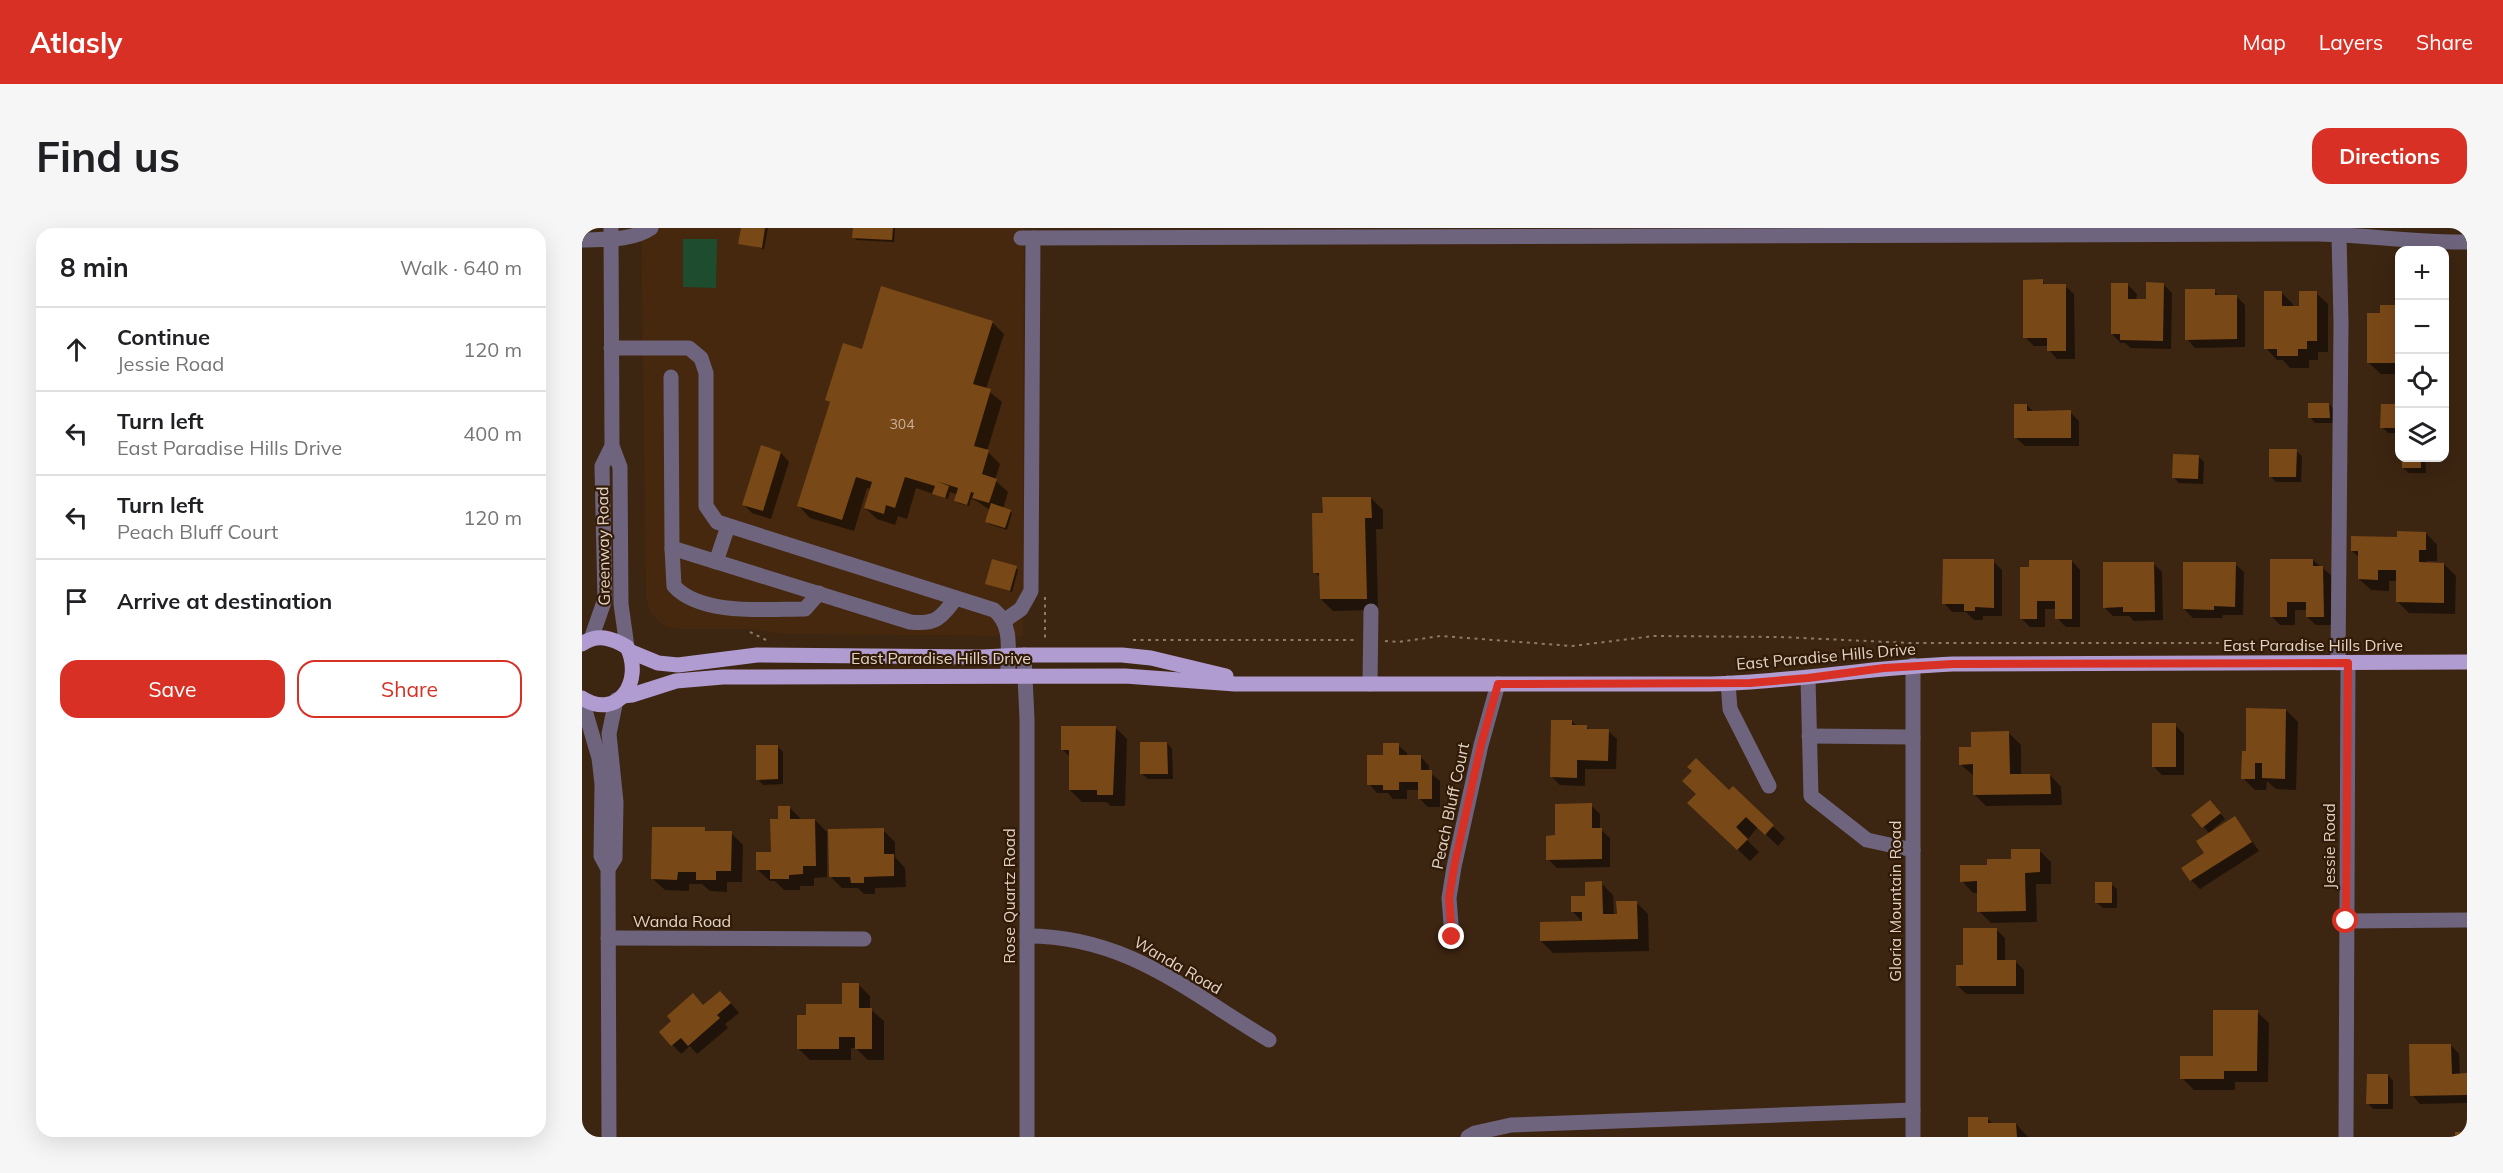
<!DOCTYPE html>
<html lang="en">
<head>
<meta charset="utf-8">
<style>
  :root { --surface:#fff; --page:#f6f6f6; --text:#202124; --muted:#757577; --line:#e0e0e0; --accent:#d93025 }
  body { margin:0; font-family:Mulish,sans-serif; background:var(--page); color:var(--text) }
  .controls { position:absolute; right:18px; top:18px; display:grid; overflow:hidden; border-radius:12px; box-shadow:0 6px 24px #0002 }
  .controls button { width:54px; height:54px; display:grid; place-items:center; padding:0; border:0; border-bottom:2px solid var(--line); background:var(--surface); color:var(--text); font:30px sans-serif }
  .stop { position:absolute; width:18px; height:18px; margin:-14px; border:4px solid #d93025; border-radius:50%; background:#fff }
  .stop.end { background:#d93025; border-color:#fff; box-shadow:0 2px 6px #0008 }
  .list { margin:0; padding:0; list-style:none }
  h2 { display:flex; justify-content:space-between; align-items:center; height:78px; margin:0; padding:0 24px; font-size:26px }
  h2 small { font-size:20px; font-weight:400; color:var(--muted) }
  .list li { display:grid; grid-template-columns:39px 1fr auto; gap:18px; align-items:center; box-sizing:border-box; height:84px; padding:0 24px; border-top:2px solid var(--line) }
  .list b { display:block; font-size:22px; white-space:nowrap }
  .list p { margin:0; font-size:20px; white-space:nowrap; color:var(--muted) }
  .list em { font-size:20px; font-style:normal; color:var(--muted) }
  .actions { display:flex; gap:12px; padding:18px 24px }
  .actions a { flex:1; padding:14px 0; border:2px solid var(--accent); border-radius:18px; text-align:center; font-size:21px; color:var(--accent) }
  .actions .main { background:var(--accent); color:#fff }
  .icon { flex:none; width:33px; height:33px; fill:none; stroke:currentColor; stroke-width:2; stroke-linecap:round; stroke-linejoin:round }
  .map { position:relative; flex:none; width:1885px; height:909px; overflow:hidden; border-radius:18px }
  header { display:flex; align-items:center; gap:36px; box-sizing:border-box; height:84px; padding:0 30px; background:var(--accent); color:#fff }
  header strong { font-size:28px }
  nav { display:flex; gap:33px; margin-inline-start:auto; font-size:21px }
  .intro { display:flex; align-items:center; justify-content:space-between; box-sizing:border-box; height:144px; padding:0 36px }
  h1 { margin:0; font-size:42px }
  .button { padding:15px 27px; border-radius:18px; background:var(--accent); color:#fff; font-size:21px; font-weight:700 }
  main { display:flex; gap:36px; padding:0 36px }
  aside { flex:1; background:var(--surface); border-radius:18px; box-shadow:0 6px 24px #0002 }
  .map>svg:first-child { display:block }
</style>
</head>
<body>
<header>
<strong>Atlasly</strong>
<nav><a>Map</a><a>Layers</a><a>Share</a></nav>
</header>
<div class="intro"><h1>Find us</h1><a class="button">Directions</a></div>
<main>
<aside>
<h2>8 min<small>Walk · 640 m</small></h2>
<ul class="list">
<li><svg class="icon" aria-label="ahead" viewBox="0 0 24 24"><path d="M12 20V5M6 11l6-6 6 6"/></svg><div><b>Continue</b><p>Jessie Road</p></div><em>120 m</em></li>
<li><svg class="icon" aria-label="left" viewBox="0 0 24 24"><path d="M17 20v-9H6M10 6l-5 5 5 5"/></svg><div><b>Turn left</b><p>East Paradise Hills Drive</p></div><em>400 m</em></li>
<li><svg class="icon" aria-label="left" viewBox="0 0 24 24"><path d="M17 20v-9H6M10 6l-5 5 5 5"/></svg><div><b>Turn left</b><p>Peach Bluff Court</p></div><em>120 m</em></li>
<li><svg class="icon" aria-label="arrive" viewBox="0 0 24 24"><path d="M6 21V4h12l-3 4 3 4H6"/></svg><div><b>Arrive at destination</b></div></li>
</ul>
<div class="actions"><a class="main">Save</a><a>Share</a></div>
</aside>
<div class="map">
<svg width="1885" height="909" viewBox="0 0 1885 909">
  <rect width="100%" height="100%" fill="#3c2511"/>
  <polygon fill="#45280e" points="59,0 442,0 441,408 200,406 170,401 97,401 85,399 75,392 68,384 64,370"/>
  <polygon fill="#1d4c2f" points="101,11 135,11 134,60 101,59"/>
  <g fill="#0007">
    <polygon points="161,0 186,0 182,21 158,15"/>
    <polygon points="272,0 313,0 312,14 274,12 272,9"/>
    <polygon points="1460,53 1465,58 1483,58 1492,66 1493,131 1475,131 1467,122 1467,118 1452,118 1443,109"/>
    <polygon points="1581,56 1590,65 1589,121 1549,120 1543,115 1539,115 1530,106 1546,57 1555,66 1554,72 1565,73"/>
    <polygon points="1632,63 1638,69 1654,68 1663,77 1663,119 1613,120 1605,111"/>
    <polygon points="1699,64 1711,76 1711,79 1719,79 1734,65 1746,76 1746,124 1736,124 1736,132 1727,132 1727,140 1708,140 1701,132 1695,132 1684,120"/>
    <polygon points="1812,78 1818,83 1818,146 1799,146 1787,135 1799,87"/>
    <polygon points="410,94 422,106 404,161 420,174 405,223 418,236 413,252 426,264 421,281 430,285 425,302 407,296 405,294 409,283 395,273 389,271 387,278 376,275 374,272 376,267 368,264 366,271 334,260 325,291 316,288 313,297 295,291 283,280 289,261 285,260 272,303 228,290 217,278 249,175 245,172 281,123"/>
    <polygon points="1747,176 1752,182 1753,195 1733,195 1728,189"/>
    <polygon points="1445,177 1452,184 1488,184 1497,193 1497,218 1443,218 1434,210"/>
    <polygon points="1814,178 1818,181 1818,205 1806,205 1800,199"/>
    <polygon points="180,219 199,225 207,234 189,291 170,285 162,277"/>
    <polygon points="1714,223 1720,228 1719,254 1694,254 1688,248"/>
    <polygon points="1616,228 1622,234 1621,256 1597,255 1592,250"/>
    <polygon points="1822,230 1843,230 1844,245 1827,245 1821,240"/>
    <polygon points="789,270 801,282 801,301 794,301 796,382 751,383 739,371 739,350 733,344 742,286"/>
    <polygon points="1844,305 1855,317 1855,333 1845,333 1845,336 1862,336 1874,348 1873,386 1827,385 1815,373 1815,353 1807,353 1807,363 1789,362 1777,351 1778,330 1770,323"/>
    <polygon points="1731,332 1750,348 1750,397 1734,397 1725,389 1725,382 1713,382 1713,397 1698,397 1690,389"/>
    <polygon points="1411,333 1420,342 1420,388 1401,388 1401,392 1392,392 1384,384 1370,384 1362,375"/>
    <polygon points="1490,333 1498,342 1498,399 1484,399 1475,390 1475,381 1463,381 1463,399 1448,399 1439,390"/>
    <polygon points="1571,335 1580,344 1581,392 1552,393 1547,388 1531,388 1522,379"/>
    <polygon points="1653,336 1662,344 1661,387 1641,387 1640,390 1611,390 1602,381"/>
    <polygon points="434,340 436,342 430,364 405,356"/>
    <polygon points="1704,482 1716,494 1714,562 1694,561 1685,553 1684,562 1673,562 1661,550 1665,525"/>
    <polygon points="990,493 995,498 1004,498 1008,502 1026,503 1035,511 1034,541 1003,541 1003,558 978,557 969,548"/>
    <polygon points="1593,497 1602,506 1602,547 1580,547 1571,538"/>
    <polygon points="534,500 545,511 543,578 529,578 524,574 500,574 488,562 488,529 480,521"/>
    <polygon points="1427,505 1439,517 1439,548 1468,547 1479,559 1480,577 1404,578 1392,566 1392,548 1378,536 1391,521"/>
    <polygon points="585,515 590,521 591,551 566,551 560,546"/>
    <polygon points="816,517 825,525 825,529 839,529 847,538 847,544 858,553 858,579 846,579 837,570 837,562 825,562 825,571 811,571 806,565 795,565 787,556 803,528"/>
    <polygon points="195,518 201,524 201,556 181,557 176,551"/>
    <polygon points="1151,560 1203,610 1196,618 1176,599 1165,612 1177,624 1168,633 1119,587 1116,566 1147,564"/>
    <polygon points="1009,577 1018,586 1018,601 1028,610 1028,639 975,640 966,631 975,609"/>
    <polygon points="207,579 219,591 233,592 245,604 245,649 232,650 232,658 218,658 218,662 202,662 193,653 188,653 176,642 190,625 197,592"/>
    <polygon points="1633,579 1643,591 1631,601 1633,603 1653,590 1677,623 1618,661 1609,652 1624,625 1628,606 1611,587"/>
    <polygon points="122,601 126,605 149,605 161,617 160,654 145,654 145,664 128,663 120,656 107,656 107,663 83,662 71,651"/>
    <polygon points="301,602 313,614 313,629 323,640 324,659 293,660 293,666 282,666 276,660 260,660 249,649"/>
    <polygon points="1457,622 1469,634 1469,656 1454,656 1455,694 1409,695 1397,683 1396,665 1391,665 1380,653"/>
    <polygon points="1019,655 1031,667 1032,688 1036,688 1054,674 1066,686 1067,723 971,725 959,713 1001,694 990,683"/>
    <polygon points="1529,656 1535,661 1535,680 1521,680 1515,675"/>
    <polygon points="1414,701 1423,710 1423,733 1433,733 1442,742 1442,766 1384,766 1376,758 1382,738"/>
    <polygon points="276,756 288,768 288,781 302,793 302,832 286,832 274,820 269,820 269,832 228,832 216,820 225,788 261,777"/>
    <polygon points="147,773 157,785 143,796 146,800 115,826 108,818 99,826 79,804 91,794 122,778"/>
    <polygon points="1675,784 1687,795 1686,854 1653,854 1653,862 1612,862 1600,850 1632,830"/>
    <polygon points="1869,817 1877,826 1878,847 1885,847 1885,875 1838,876 1830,867"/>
    <polygon points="1806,847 1811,853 1811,881 1791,881 1786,875"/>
    <polygon points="1406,891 1411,896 1434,896 1446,909 1389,909"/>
  </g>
  <g fill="#794817">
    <polygon points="159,0 183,0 180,20 156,16"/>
    <polygon points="271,0 311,0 310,12 270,10"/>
    <polygon points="1461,51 1461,56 1484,56 1484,123 1465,123 1465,110 1441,110 1441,52"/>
    <polygon points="1564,54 1582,55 1581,113 1538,112 1538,106 1529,106 1529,55 1546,55 1546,71 1564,71"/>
    <polygon points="299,58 411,93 391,156 409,161 392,218 407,222 400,246 415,251 407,275 390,270 392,265 389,264 385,277 372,273 376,260 354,253 367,258 363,270 350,266 353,258 323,249 313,280 304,277 302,286 282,280 290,254 274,249 260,292 215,278 248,174 243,172 261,115 280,121"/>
    <polygon points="1603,61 1633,61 1633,67 1655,67 1655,111 1603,112"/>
    <polygon points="1682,63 1700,63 1700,78 1717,78 1717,63 1735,63 1735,113 1725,113 1725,121 1716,121 1716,128 1695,128 1695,121 1682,121"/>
    <polygon points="1798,77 1813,77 1813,99 1818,99 1818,135 1785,135 1785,85 1798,85"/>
    <polygon points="1726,175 1747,175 1748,190 1726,190"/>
    <polygon points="1432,176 1445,176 1445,183 1489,182 1489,210 1432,210"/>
    <polygon points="1799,176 1815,176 1814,200 1798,200"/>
    <polygon points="179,217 199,224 181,283 160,277"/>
    <polygon points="1687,221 1715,221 1714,249 1687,249"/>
    <polygon points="1591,226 1617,227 1616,251 1590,250"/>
    <rect x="1820" y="230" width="19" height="10"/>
    <polygon points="740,269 789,269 790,290 783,290 785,371 738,371 737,345 731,345 730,285 741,285"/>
    <polygon points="409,275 429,282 423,300 403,294"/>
    <polygon points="1815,303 1844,304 1844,322 1837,322 1837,334 1862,335 1862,375 1814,374 1814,342 1796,342 1796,352 1776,351 1776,323 1769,323 1769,308 1815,309"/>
    <polygon points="410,331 435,338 428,363 403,356"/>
    <polygon points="1361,331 1412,331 1412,380 1393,379 1393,383 1382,383 1382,376 1360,376"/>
    <polygon points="1688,331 1731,331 1731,338 1741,338 1742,389 1724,389 1724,374 1705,374 1705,389 1688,389"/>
    <polygon points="1447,332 1490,332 1490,391 1473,391 1473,373 1455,373 1455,391 1438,391 1438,339 1447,339"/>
    <polygon points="1521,334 1572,334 1573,384 1541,384 1541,379 1521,380"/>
    <polygon points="1601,334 1654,334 1653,379 1632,378 1632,382 1601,381"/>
    <polygon points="1664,480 1704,481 1703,551 1680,550 1680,535 1673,535 1673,551 1659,551 1660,523 1664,523"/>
    <polygon points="969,492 990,492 990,497 1005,497 1005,501 1027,501 1026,533 995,532 995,550 968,549"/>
    <rect x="1570" y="495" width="24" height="44"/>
    <polygon points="479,498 534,498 531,567 515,567 515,562 487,562 487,522 479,522"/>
    <polygon points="1427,503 1428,546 1468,546 1469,566 1391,567 1391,536 1377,537 1377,519 1389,519 1389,504"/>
    <polygon points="558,514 585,514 586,546 558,546"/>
    <polygon points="801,515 817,515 817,527 839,527 839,542 850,542 850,571 836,571 836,554 817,554 817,562 801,562 801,557 785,557 785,527 801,527"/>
    <polygon points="174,517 196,517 196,551 174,552"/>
    <polygon points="1114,530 1147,562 1151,558 1192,597 1183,607 1164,589 1154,599 1166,611 1155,622 1105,575 1114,566 1100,553 1110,543 1105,539"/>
    <polygon points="1628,572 1639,585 1620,600 1609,587"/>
    <polygon points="1010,575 1010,600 1020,600 1020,631 964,632 964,608 973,607 973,576"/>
    <polygon points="196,578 208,578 208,591 233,591 234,638 221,638 221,646 207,647 207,651 188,651 188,642 174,642 174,624 189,624 188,591 196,591"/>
    <polygon points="1653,588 1670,614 1608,653 1599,640 1622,625 1614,613"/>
    <polygon points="70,599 123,599 123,603 150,603 149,643 134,643 134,652 114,652 114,644 96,644 95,652 69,651"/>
    <polygon points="302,600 302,626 312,626 312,648 282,649 282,655 269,655 268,649 247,649 246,601"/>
    <polygon points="1429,621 1458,621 1458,644 1443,645 1444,683 1395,684 1395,653 1378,654 1378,637 1405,637 1405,631 1429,631"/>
    <polygon points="1020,653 1021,686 1035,686 1034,673 1055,673 1056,711 958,713 958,694 1000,693 1000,684 989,684 989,668 1003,668 1003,654"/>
    <rect x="1513" y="654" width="17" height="21"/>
    <polygon points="1381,700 1415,700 1415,732 1434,732 1434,758 1374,758 1374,737 1381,737"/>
    <polygon points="260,755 277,755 277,780 290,780 290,821 273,821 273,809 257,809 257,821 215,821 215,787 224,787 224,776 260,776"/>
    <polygon points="138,763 149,775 135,787 138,790 106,818 99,810 89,818 77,804 89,793 85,788 111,765 121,777"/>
    <polygon points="1631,782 1676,782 1675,843 1642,843 1642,851 1598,851 1598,828 1631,828"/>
    <polygon points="1827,816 1869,816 1870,846 1885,845 1885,867 1828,868"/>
    <polygon points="1785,846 1806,846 1806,876 1784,876"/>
    <polygon points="1386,889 1406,889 1406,895 1434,895 1435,909 1386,909"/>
    <rect x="1873" y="904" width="12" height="5"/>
  </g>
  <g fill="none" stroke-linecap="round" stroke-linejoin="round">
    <g stroke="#8d7a6a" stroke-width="2" stroke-dasharray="3 4.5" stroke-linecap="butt">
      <polyline points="463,369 463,411"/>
      <polyline points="168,404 184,412"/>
      <polyline points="551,412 774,412"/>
      <polyline points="803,413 816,414 859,408 990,418 1072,408 1199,409 1328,415 1661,415 1711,419"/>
    </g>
    <g stroke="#6e647d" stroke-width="15">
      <polyline points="29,0 30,218 38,239 39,376 45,419"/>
      <path d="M439,10L1737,6C1787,7 1835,15 1885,14"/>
      <path d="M0,12C22,11 50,13 69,0"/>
      <path d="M29,120H107L119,130L124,145V278L135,294L412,382C432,398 425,424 426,448"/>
      <path d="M89,149L90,320L328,394C354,397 359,390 374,370"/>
      <path d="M90,320L92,358C119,388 185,381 223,381L237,365"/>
      <polyline points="134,334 146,298"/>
      <polyline points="422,393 439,381 449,363 451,10"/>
      <polyline points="9,411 23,371 20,238 30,218"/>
      <polyline points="442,427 445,491 445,909"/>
      <polyline points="1756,435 1759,94 1757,7"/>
      <polyline points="1226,450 1229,568 1285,612 1331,622"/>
      <polyline points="1146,455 1148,481 1187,558"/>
      <polyline points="788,456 789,383"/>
      <polyline points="0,472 17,530 20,556 19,628 26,641 27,909"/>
      <polyline points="1227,508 1331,509"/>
      <polyline points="26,641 33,630 34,574 27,506 34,472"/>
      <polyline points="1764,693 1885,692"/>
      <path d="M445,708C546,708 606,764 687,812"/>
      <polyline points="870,709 867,670 872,639 899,517 916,456"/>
      <polyline points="26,710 282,711"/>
      <polyline points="886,909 893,905 929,897 1331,882"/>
      <polyline points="1331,909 1331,437"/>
      <polyline points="1764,909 1766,435"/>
    </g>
    <g stroke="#b09cd0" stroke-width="15">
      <path d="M0,416C15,405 30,410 45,419C62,453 36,493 0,470"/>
      <polyline points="47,423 76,435 96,437 175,427 400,429 442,427 540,427 569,430 644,448"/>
      <path d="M41,468L50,467L94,453L141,449L543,448L653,456H1129C1210,454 1290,439 1371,436L1885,434"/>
    </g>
  </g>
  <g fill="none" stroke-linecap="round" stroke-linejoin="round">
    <polyline stroke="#d93025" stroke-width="8" points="870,709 867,670 872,639 899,517 916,456 1168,455 1226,450 1302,440 1371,436 1766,435 1764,693"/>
  </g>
  <g text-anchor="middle" stroke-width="4.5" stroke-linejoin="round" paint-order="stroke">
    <g font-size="14" fill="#c8b09b">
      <text x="320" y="201">304</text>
    </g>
    <g font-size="16" fill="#e2d3c7" stroke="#311b07">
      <text transform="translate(21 318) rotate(-91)" y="6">Greenway Road</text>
      <text x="1731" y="423">East Paradise Hills Drive</text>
      <text transform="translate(1244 428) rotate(-5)" y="6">East Paradise Hills Drive</text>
      <text x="359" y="436">East Paradise Hills Drive</text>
      <text transform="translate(868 578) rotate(-78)" y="6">Peach Bluff Court</text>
      <text transform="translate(1747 618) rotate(-90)" y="6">Jessie Road</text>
      <text transform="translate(427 668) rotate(-90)" y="6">Rose Quartz Road</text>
      <text transform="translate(1313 673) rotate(-90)" y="6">Gloria Mountain Road</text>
      <text x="100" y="699">Wanda Road</text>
      <text transform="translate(596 737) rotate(30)" y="6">Wanda Road</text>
    </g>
  </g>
</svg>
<div class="controls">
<button>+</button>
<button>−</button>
<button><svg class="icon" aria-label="locate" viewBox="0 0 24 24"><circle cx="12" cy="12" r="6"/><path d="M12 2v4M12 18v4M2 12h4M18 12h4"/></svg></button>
<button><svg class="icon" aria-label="layers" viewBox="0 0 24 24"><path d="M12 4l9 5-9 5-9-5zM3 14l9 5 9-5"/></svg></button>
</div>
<div class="stop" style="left:1764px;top:693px"></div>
<div class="stop end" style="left:870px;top:709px"></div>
</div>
</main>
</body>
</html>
